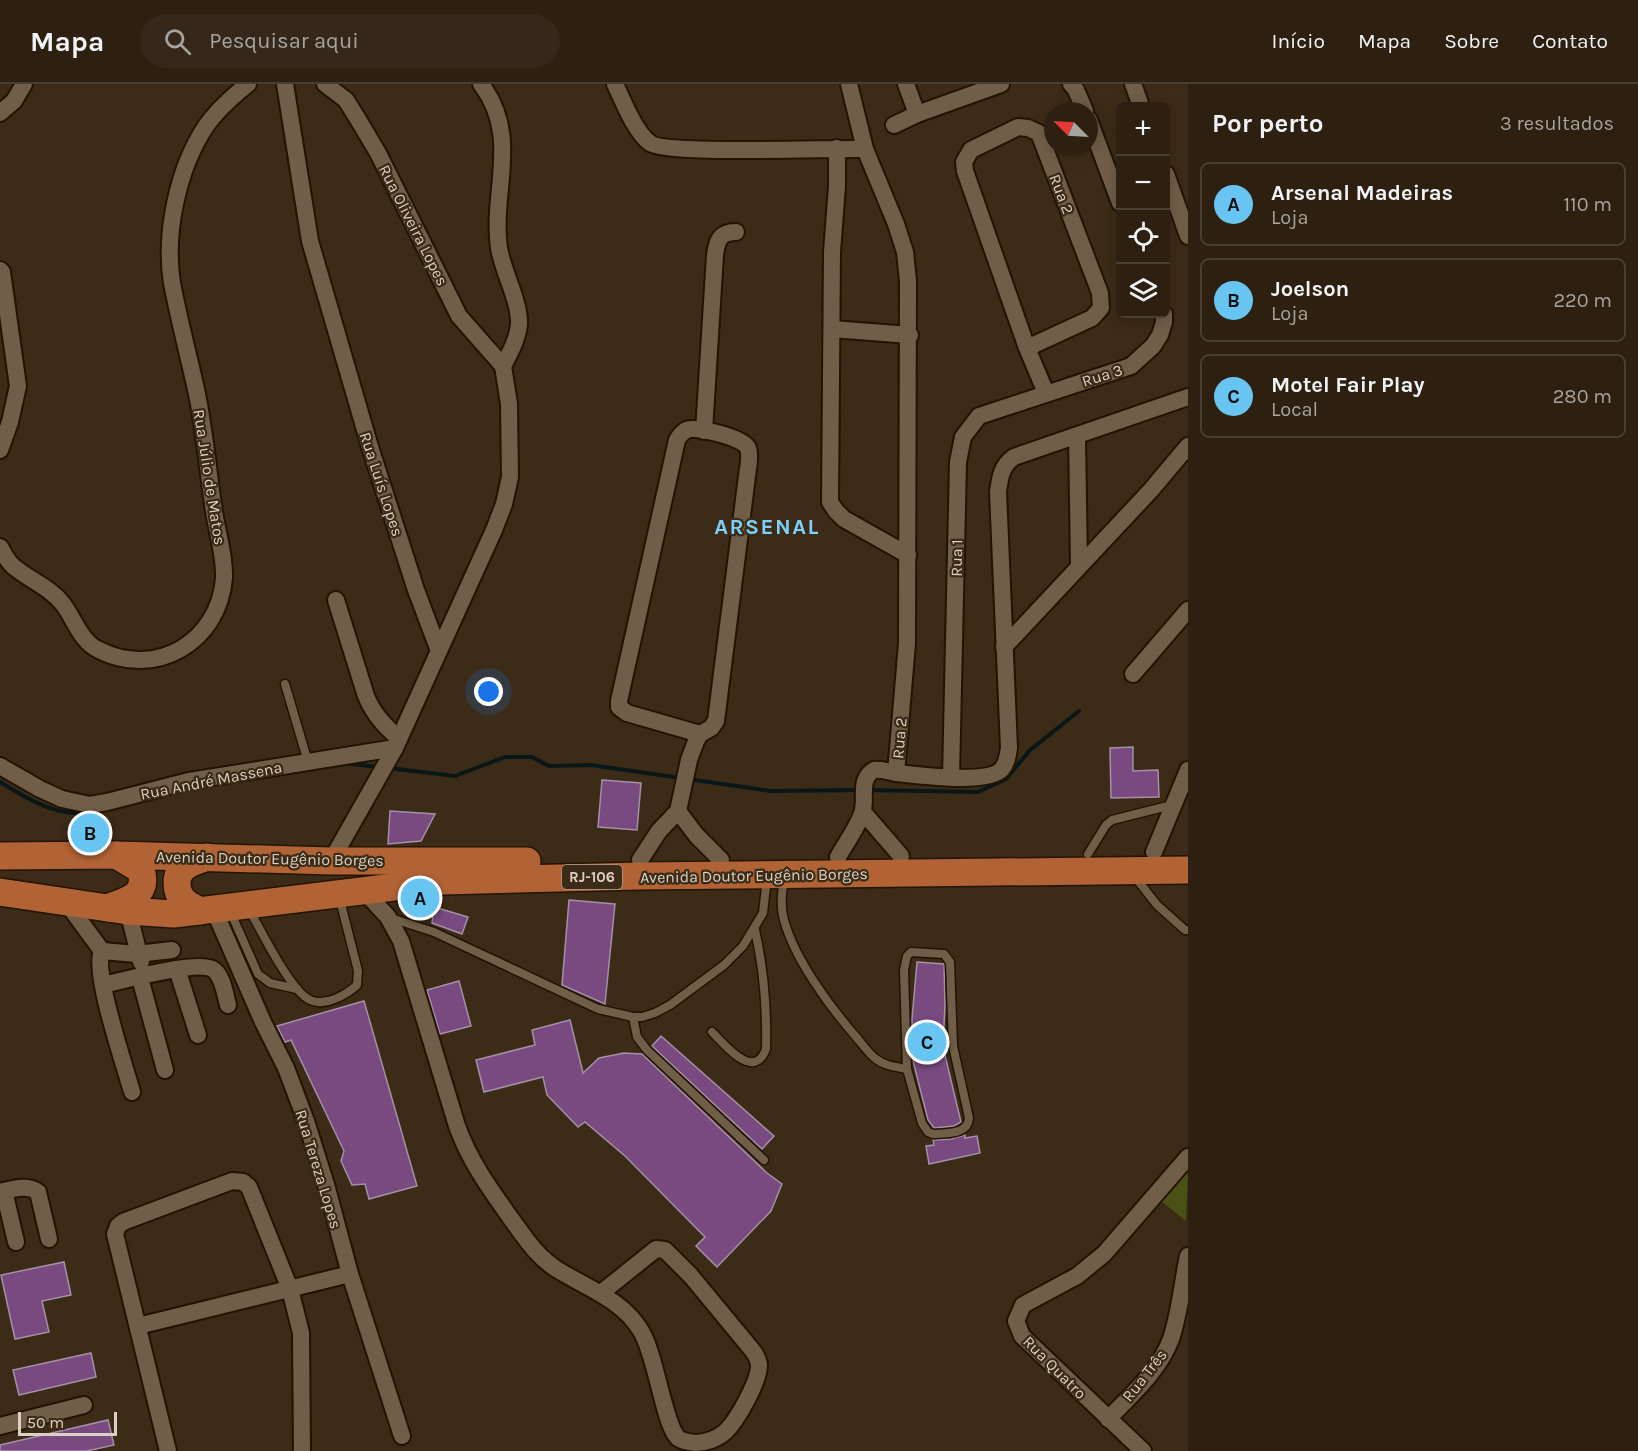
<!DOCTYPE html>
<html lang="pt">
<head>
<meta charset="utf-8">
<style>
  :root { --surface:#2d2011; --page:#35281a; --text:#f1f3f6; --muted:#a7a39f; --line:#483e31; --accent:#68c4f0 }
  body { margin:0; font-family:Karla,sans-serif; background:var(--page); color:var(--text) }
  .controls { position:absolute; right:18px; top:18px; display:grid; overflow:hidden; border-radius:9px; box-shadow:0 3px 15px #0003 }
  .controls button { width:54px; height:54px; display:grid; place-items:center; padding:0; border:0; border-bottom:2px solid var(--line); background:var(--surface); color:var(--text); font:30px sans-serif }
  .compass { position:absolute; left:1044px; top:18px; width:54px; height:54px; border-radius:50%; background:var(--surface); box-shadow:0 3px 15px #0003; rotate:294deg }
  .scale { position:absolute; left:18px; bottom:15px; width:99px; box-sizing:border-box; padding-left:6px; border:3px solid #dad0c3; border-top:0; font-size:16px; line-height:21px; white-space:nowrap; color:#dad0c3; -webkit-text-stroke:4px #3c2b17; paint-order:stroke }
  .you { position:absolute; left:489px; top:608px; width:21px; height:21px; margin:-15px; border:4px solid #fff; border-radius:50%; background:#1a73e8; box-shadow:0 0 0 9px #1a73e833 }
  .badge { display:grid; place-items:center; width:39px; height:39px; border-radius:50%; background:var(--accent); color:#111; font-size:20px; font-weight:700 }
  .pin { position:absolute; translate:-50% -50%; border:3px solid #fff; box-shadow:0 2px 6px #0006 }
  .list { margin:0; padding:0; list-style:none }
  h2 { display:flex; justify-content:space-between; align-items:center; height:78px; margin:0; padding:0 24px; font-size:26px }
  h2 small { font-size:20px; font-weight:400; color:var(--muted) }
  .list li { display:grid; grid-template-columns:39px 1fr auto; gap:18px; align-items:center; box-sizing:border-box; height:84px; margin:0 12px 12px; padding:0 12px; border:2px solid var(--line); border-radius:9px }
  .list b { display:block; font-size:22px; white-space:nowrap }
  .list p { margin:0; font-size:20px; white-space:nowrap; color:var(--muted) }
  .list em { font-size:20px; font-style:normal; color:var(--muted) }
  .icon { flex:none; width:33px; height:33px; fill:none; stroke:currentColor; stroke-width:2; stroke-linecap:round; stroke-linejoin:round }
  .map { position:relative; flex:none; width:1188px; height:1367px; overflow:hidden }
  header { display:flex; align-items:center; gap:36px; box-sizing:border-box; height:84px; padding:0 30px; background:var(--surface); border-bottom:2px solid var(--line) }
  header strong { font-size:28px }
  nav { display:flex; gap:33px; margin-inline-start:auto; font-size:21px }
  .search { width:420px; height:54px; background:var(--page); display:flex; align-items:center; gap:15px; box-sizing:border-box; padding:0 21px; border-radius:33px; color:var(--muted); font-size:22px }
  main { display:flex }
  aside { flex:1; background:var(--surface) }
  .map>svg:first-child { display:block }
</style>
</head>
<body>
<header>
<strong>Mapa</strong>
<div class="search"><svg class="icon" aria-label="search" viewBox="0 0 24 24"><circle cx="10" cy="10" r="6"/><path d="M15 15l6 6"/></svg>Pesquisar aqui</div>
<nav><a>Início</a><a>Mapa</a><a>Sobre</a><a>Contato</a></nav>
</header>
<main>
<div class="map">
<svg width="1188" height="1367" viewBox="0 0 1188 1367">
  <rect width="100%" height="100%" fill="#3c2b17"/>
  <polygon fill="#4a5116" points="1188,1088 1186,1137 1161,1117"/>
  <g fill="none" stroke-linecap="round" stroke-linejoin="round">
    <g stroke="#091718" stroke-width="4">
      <polyline points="344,679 379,683"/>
      <polyline points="389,684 455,692 505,673 532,673 549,682 591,681 681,694"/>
      <polyline points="688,695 771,707 860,706"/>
      <path d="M0,698C24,713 58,734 87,728"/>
      <polyline points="867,706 978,708 1006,695 1030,666 1079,627"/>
    </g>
  </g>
  <g fill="#784a80" stroke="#a490a7" stroke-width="1.5">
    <polygon points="1133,663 1133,687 1158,686 1159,713 1111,714 1110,664"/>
    <polygon points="602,696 641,699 637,746 598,743"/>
    <polygon points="390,727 435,730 421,757 388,760"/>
    <polygon points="569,816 615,820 605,920 562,901"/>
    <polygon points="434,823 468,833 462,850 432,839"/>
    <polygon points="917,878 944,880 945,921 943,963 961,1038 954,1042 934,1044 928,1036 913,977 912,935"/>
    <polygon points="459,897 471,942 440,950 427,906"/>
    <polygon points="364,917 417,1102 369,1115 365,1100 352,1101 341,1077 344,1067 291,956 285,958 277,942"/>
    <polygon points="570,936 583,989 599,974 624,969 642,970 767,1089 782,1100 771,1127 717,1183 696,1162 705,1153 625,1072 585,1038 578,1043 547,1011 543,993 484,1008 476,976 535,961 532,946"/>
    <polygon points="661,952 774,1052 762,1065 652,962"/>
    <polygon points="965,1051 965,1054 977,1052 980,1069 929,1080 926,1062 934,1061 933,1056 951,1055"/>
    <polygon points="64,1178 71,1211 42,1217 49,1248 15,1255 1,1191"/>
    <polygon points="91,1269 96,1293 19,1311 13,1286"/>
    <polygon points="108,1336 114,1361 87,1367 0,1367 0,1361"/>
  </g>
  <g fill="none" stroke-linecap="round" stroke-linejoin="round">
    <defs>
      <g id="service">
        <polyline points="285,600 308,678"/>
        <polyline points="1088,770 1106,741 1112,736 1172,721"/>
        <polyline points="1135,793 1157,821 1185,846 1188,846"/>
        <path d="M784,794C782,808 780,823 784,836C795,876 830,923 857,954C863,961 869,970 876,975C885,982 896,983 907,985"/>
        <path d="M249,825C260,845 291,908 310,916C325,923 346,911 357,901L358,887L339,812"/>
        <polyline points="230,827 258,890 270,899 297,905"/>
        <polyline points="391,834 434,848 598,925 633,933 642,933 655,929 670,921 724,881 743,862 763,829 767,794"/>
        <path d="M911,868L944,870L950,878L953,962L969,1034C968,1051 946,1049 933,1050L928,1048L922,1039L907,985L904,886L907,872Z"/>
        <polyline points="633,933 637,953 647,966 764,1076"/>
        <path d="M712,948C724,960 754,998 766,965C767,924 764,886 755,846"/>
      </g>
      <g id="minor">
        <polyline points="285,0 310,157 370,363 416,506 439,567 395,664 331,777"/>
        <path d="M325,0L346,16L359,37L378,69L459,232L503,282C510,269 518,254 519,240C520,218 503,188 499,164C491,106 521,53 481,0"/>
        <path d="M615,0C623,17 635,48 650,59C665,71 833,64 865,65"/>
        <polyline points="849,0 865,65 896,140 905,168 908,197 907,559 896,689"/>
        <polyline points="906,0 917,30"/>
        <polyline points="1071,0 1076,6 1085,27"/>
        <polyline points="1133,0 1141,22"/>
        <polyline points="0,29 14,17 24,0"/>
        <polyline points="1089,36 1120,119"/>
        <polyline points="894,41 917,30 1001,0"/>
        <polyline points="837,64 837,102 832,168 830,418 836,427 844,435 908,471"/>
        <polyline points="1166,90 1188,152"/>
        <polyline points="0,186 2,188 18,302 10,338 0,366"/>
        <polyline points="832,245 910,251"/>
        <polyline points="1027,264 1092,234 1101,224 1100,209 1039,49 1028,44 1018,43 971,66 964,78 965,87 1027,264 1046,309"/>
        <path d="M704,347L715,171C717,156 720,148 736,148"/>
        <polyline points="1077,352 1079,481"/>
        <path d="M0,463C4,469 7,477 13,482C29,496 50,503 63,520C75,536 80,557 99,566C156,595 219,558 224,494C225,471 217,449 214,427C208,388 205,349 197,310C189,273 179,236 172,199C164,149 178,84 206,42C217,26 233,12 248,0"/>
        <path d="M336,516L366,612C374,631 384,641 399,655"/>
        <polyline points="1004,563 1151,406 1188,362"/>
        <polyline points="439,567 494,446 504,420 510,393 509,320 503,282"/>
        <polyline points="1133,590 1188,526"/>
        <polyline points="0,682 40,705 62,715 90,721 107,718 189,697 395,664"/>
        <polyline points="951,693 958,378 963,353 979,332 1131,282 1153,262 1160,251 1164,238 1164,230"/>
        <polyline points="678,727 696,751 721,776"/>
        <polyline points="863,728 901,772"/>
        <polyline points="1154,768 1188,686"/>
        <path d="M838,773C845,760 860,740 863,726C866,711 859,695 874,686C882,685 889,688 897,689C918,691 988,701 1002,685C1007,679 1008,671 1009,664L998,408C1000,394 1001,382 1014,373L1188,313"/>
        <path d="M640,776L659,747L678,727L689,676L696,657L700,650L711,644L716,637L747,392C748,384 751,372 748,364C744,354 702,344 691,345C684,345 680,351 677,356L619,617V623L627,629L700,650"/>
        <path d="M364,807L388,833L401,857L457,1042C470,1078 490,1105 512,1136C525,1154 538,1174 558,1186C587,1204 623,1216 641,1247C656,1271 664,1341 678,1354C683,1358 690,1358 695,1359C705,1359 717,1355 725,1348C737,1337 760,1296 759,1280C758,1275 756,1271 753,1267L691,1192L665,1166L656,1165L601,1209"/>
        <polyline points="66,818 102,867"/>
        <polyline points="214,826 263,938 286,984 306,1037 327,1104 350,1190 402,1352"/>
        <polyline points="128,827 141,878"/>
        <polyline points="177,885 198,951"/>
        <polyline points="140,894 165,986"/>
        <path d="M103,901C122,897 200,875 214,886C223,893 225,910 228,921"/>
        <path d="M132,1008C125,982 92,887 102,867L137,870L172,866"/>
        <polyline points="4,1107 16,1158"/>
        <path d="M0,1108C13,1105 27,1100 38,1108L49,1155"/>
        <polyline points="138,1242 350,1190"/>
        <path d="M1108,1335C1131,1311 1159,1287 1171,1255C1180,1228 1182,1200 1188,1172"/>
        <polyline points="0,1342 84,1321"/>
        <polyline points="168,1367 115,1150 118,1142 123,1138 232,1097 243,1098 249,1103 290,1205 301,1249 302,1367"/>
        <polyline points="1143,1367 1022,1252 1016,1237 1023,1221 1077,1192 1104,1170 1188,1073"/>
      </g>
      <g id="trunk">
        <polyline points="0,772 116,771 331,777 527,777"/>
        <polyline points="0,808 128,827 174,830 443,797 639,792 1188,786"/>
        <path d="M108,824C127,816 149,812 141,786L116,771"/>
        <path d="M200,827C195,824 188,821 184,817C175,808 174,790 185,783C191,778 200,776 207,773"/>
      </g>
    </defs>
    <use href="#service" stroke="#231301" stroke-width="11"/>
    <use href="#minor" stroke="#231301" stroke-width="20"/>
    <use href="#trunk" stroke="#231301" stroke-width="30"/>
    <use href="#service" stroke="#705e48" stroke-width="8"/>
    <use href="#minor" stroke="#705e48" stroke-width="16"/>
    <use href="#trunk" stroke="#b26335" stroke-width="27"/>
  </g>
  <g text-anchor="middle" stroke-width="4.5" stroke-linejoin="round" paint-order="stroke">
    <rect fill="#3c2b17" stroke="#ab9e8f" stroke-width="1.5" x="562" y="781" width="60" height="24" rx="4.5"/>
    <g font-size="15" font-weight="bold" fill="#dad0c3">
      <text x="592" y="798">RJ-106</text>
    </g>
    <g font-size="16" fill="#dad0c3" stroke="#3c2b17">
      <text transform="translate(1062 110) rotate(69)" y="6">Rua 2</text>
      <text transform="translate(414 141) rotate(63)" y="6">Rua Oliveira Lopes</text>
      <text transform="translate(1102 291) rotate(-18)" y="6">Rua 3</text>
      <text transform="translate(210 393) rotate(81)" y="6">Rua Júlio de Matos</text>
      <text transform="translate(382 400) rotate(72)" y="6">Rua Luís Lopes</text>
      <text transform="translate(956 474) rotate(-89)" y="6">Rua 1</text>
      <text transform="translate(899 654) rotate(-85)" y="6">Rua 2</text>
      <text transform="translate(211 696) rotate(-11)" y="6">Rua André Massena</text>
      <text transform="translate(270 774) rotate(1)" y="6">Avenida Doutor Eugênio Borges</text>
      <text transform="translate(754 791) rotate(-1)" y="6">Avenida Doutor Eugênio Borges</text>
      <text transform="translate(319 1085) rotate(73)" y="6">Rua Tereza Lopes</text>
      <text transform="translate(1055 1283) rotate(45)" y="6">Rua Quatro</text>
      <text transform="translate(1144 1291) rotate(-52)" y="6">Rua Três</text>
    </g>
    <g font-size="22" font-weight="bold" letter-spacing="1.5" fill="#7cd0f9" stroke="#3c2b17">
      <text x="767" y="450">ARSENAL</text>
    </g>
  </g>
</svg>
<div class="controls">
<button>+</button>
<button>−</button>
<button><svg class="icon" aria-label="locate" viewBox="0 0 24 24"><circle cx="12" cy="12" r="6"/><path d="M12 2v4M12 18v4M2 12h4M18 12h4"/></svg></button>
<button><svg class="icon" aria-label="layers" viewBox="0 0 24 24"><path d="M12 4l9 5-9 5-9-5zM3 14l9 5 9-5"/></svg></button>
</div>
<svg class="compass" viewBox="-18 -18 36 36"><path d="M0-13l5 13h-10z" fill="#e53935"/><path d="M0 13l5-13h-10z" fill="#a7a39f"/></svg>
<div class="scale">50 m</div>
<div class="you"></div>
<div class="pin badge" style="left:420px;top:814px">A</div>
<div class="pin badge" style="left:90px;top:749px">B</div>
<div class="pin badge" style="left:927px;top:958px">C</div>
</div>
<aside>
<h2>Por perto<small>3 resultados</small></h2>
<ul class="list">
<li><span class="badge">A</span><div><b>Arsenal Madeiras</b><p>Loja</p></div><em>110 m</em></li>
<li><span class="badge">B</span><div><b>Joelson</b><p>Loja</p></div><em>220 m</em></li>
<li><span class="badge">C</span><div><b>Motel Fair Play</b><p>Local</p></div><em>280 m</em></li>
</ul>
</aside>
</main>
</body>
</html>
